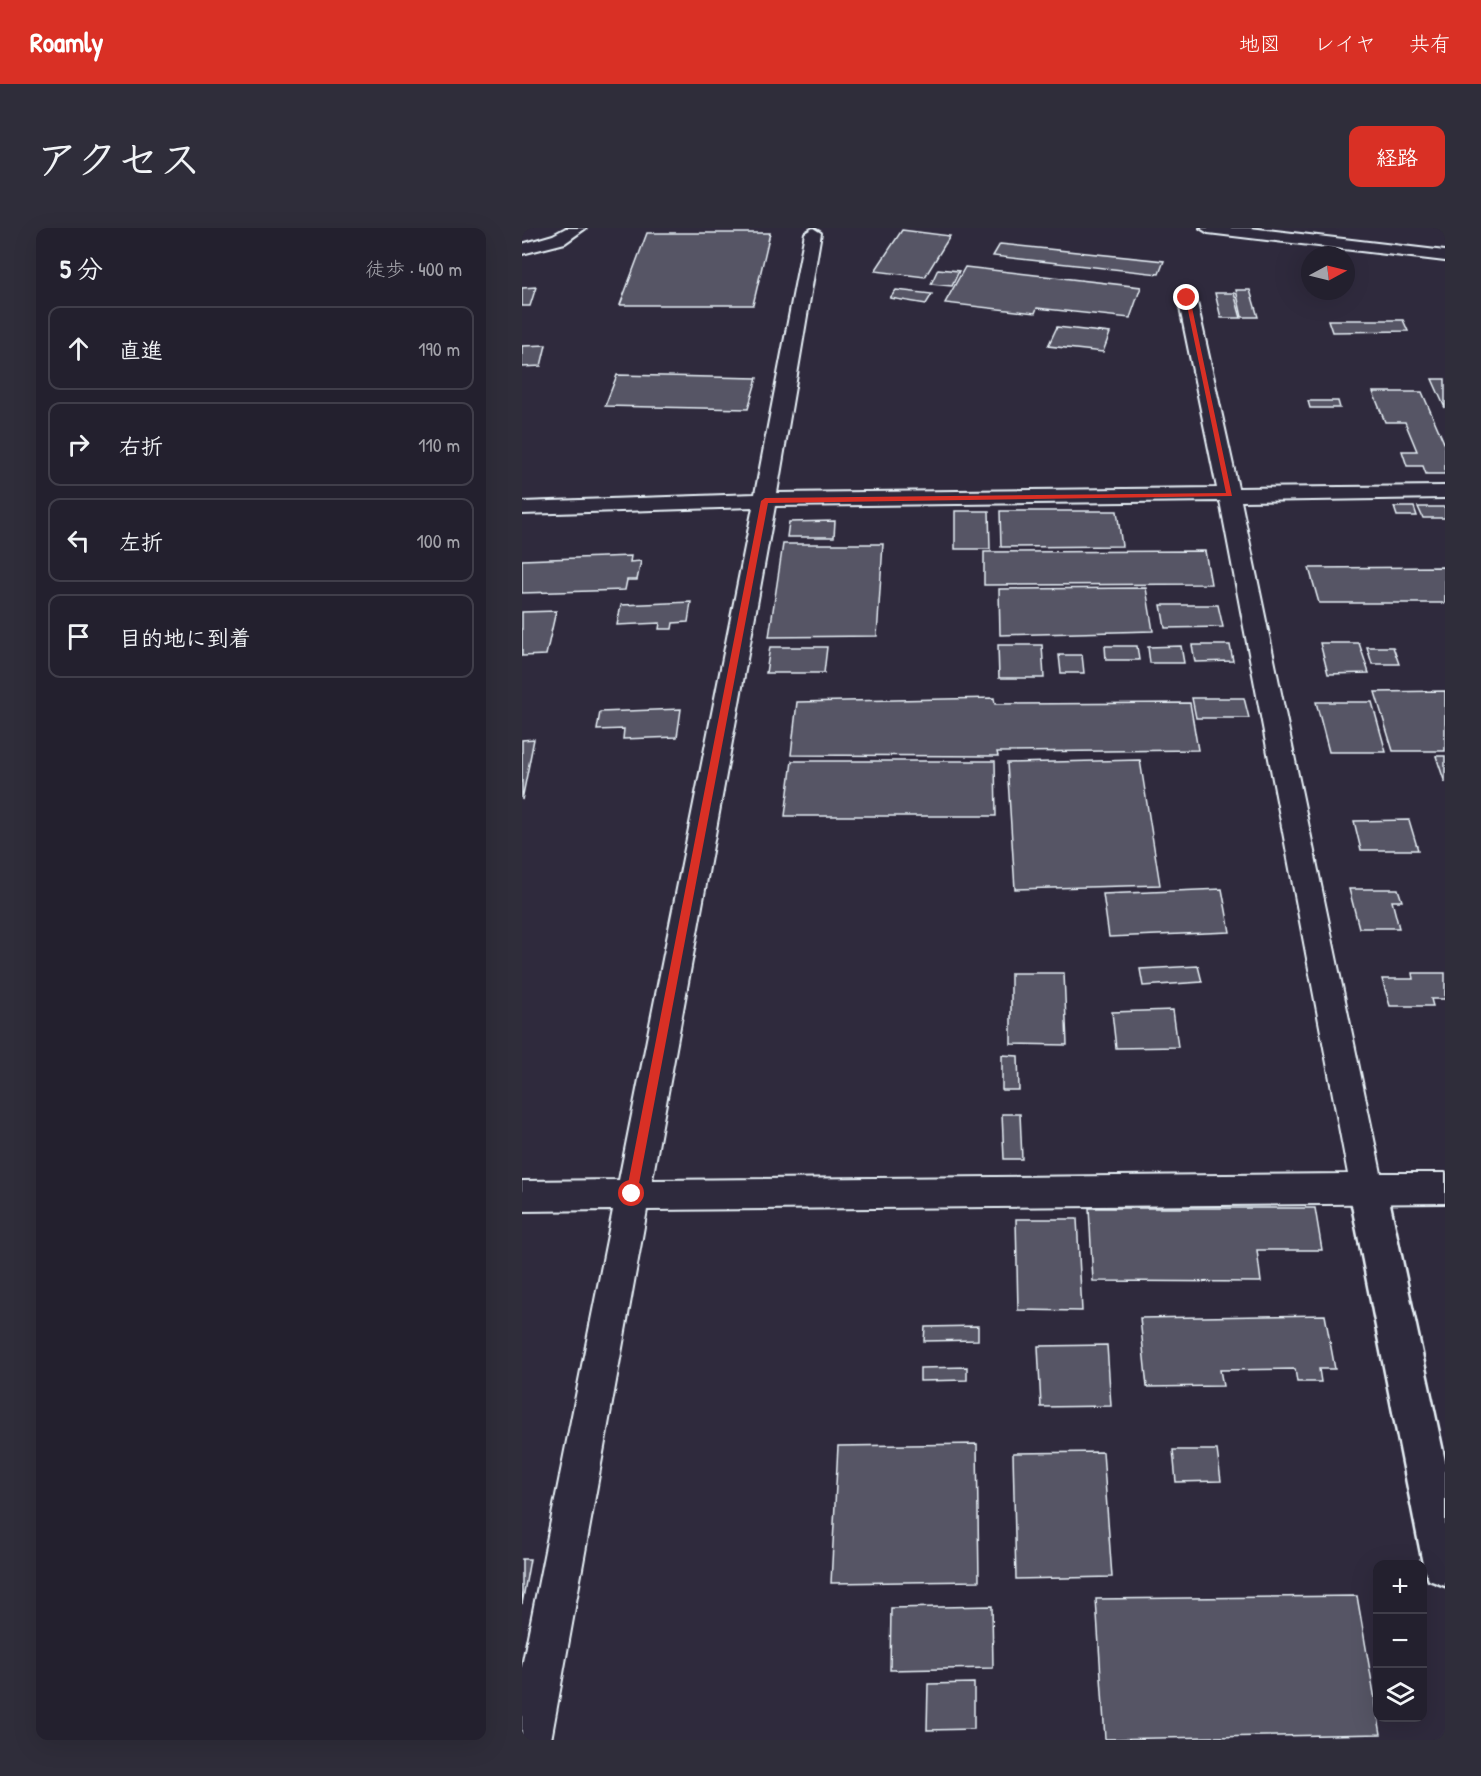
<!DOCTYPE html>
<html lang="ja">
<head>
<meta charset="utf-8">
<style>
  :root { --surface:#23202e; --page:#2f2d3a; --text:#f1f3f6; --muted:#a3a3aa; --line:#403e4a; --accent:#d93025 }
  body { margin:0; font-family:"Patrick Hand","Klee One",sans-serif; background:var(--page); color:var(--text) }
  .controls { position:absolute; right:18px; bottom:18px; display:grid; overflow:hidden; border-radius:12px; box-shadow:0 6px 24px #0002 }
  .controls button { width:54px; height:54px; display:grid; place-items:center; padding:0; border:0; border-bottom:2px solid var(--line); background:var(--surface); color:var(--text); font:30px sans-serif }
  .compass { position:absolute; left:779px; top:18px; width:54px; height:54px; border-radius:50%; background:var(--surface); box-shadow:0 6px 24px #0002; rotate:83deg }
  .stop { position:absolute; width:18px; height:18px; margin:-14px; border:4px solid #d93025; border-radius:50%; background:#fff }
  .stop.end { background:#d93025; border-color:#fff; box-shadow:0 2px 6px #0008 }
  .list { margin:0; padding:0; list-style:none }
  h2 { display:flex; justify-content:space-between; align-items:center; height:78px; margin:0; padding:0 24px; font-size:26px }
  h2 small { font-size:20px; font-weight:400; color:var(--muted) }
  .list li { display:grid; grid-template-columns:39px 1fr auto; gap:18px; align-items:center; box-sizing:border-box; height:84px; margin:0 12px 12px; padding:0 12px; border:2px solid var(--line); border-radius:12px }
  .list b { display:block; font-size:22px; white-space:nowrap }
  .list em { font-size:20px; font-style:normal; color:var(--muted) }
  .icon { flex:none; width:33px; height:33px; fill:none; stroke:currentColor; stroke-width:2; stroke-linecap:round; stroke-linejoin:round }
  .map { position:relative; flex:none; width:923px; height:1512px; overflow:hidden; border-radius:12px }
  header { display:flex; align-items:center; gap:36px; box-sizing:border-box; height:84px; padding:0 30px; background:var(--accent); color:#fff }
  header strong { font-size:28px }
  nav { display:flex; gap:33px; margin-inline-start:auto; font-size:21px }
  .intro { display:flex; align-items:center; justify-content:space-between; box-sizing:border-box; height:144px; padding:0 36px }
  h1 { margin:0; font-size:42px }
  .button { padding:15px 27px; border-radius:12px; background:var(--accent); color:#fff; font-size:21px; font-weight:700 }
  main { display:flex; gap:36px; padding:0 36px }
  aside { flex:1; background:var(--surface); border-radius:12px; box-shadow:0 6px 24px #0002 }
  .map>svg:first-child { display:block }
</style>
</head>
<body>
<header>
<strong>Roamly</strong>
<nav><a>地図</a><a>レイヤ</a><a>共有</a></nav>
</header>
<div class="intro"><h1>アクセス</h1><a class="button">経路</a></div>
<main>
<aside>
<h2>5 分<small>徒歩 · 400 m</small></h2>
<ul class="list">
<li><svg class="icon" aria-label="ahead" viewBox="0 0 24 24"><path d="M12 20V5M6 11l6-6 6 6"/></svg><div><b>直進</b></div><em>190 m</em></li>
<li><svg class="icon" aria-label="right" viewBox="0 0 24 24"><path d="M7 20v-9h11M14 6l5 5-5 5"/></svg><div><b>右折</b></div><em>110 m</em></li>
<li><svg class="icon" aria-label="left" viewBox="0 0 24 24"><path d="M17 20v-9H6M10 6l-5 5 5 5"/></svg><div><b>左折</b></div><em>100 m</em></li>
<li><svg class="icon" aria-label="arrive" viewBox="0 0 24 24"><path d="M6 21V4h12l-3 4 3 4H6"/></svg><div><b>目的地に到着</b></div></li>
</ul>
</aside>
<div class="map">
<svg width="923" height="1512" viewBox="0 0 923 1512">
  <rect width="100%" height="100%" fill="#2f2a3d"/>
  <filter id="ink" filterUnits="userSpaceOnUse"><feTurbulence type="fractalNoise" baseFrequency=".0167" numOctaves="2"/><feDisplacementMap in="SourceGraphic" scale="12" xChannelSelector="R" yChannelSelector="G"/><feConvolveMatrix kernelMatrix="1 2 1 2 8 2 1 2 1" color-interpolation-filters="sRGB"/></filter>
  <g filter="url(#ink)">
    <g fill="#575565" stroke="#e8f1f8" stroke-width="1.5">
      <polygon points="380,2 428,8 403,49 353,43"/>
      <polygon points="125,5 248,5 231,77 98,77"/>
      <polygon points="478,16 642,33 637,46 471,28"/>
      <polygon points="443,39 619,59 608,90 515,80 513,85 423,75"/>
      <polygon points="416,41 437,43 430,58 409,56"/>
      <polygon points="14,59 8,78 0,78 0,60"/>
      <polygon points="374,62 410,66 404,76 368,70"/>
      <polygon points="714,62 728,62 736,89 720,89"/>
      <polygon points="693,65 712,65 719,90 699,90"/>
      <polygon points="806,92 881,92 886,103 810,104"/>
      <polygon points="535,99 588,105 581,124 526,118"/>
      <polygon points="24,117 19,138 0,139 0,118"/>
      <polygon points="95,147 235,150 226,181 83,178"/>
      <polygon points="910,151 923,151 923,180"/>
      <polygon points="851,164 900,164 923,217 923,246 904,246 901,238 885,238 880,223 895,223 883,194 863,194"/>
      <polygon points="786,173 816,173 818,180 788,180"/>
      <polygon points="872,279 892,279 895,288 875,288"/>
      <polygon points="896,279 923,279 923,290 901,290"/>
      <polygon points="433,283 467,283 468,321 433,321"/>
      <polygon points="478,283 595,283 600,318 479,319"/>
      <polygon points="313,293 312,309 265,309 267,294"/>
      <polygon points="261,316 361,316 355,408 247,409"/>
      <polygon points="683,323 689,356 462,357 462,324"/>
      <polygon points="109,328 108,334 119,333 115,352 105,352 103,362 0,365 0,332"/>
      <polygon points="923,339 923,375 797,375 787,340"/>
      <polygon points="624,360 631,403 478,407 477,361"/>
      <polygon points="169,374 166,394 151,395 150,401 137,401 138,395 95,397 99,377"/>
      <polygon points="639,377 696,377 701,399 643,400"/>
      <polygon points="34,383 24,427 0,428 0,384"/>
      <polygon points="798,415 837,415 847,445 806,446"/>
      <polygon points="476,417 520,417 522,450 477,450"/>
      <polygon points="670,417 708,417 711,433 673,434"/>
      <polygon points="583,418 615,418 617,432 584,432"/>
      <polygon points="659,418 662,435 628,435 626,419"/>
      <polygon points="248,419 305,419 302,445 244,445"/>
      <polygon points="845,419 871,419 877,436 850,436"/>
      <polygon points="537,427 560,427 562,445 539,445"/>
      <polygon points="923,463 923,523 871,523 853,464"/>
      <polygon points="472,470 473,476 668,475 676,522 475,524 476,528 269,527 275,474"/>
      <polygon points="670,470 722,470 727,490 674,490"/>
      <polygon points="794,474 850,474 864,524 807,524"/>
      <polygon points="159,481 155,509 101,511 102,501 75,502 78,484"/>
      <polygon points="12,511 0,572 0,512"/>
      <polygon points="914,528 923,528 923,555"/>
      <polygon points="618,532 638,657 493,661 485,535"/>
      <polygon points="270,533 473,533 474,588 263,588"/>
      <polygon points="887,592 896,622 839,622 832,593"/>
      <polygon points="700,661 708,704 587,709 581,666"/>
      <polygon points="827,661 876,661 880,673 870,673 877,700 837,700"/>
      <polygon points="676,738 680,754 621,758 618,741"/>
      <polygon points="489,745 542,745 545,817 489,816"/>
      <polygon points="890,745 923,745 923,771 909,771 911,778 868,778 860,751 891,751"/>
      <polygon points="651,782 656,819 594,820 590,784"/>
      <polygon points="480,827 496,828 497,862 480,862"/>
      <polygon points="480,886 498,886 500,931 482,931"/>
      <polygon points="567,980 793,980 800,1022 735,1022 739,1054 571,1053"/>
      <polygon points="494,991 555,991 560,1083 496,1082"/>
      <polygon points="803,1087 813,1141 797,1141 799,1154 775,1154 773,1141 698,1142 701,1158 625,1159 618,1090"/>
      <polygon points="456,1098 456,1112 402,1113 403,1099"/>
      <polygon points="585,1117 589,1178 519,1179 516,1118"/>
      <polygon points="445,1139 445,1152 398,1153 398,1140"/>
      <polygon points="455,1216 457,1353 309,1355 316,1218"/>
      <polygon points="651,1222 695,1222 699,1253 654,1254"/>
      <polygon points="581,1224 590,1349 494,1351 491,1225"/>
      <polygon points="0,1331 8,1331 0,1376"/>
      <polygon points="835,1368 859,1506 583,1511 574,1371"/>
      <polygon points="470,1378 471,1440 368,1442 369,1380"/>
      <polygon points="452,1455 452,1501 405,1502 406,1456"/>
    </g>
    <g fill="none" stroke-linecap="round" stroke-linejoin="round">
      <defs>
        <g id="street">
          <polygon points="44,0 64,0 43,15 0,26 0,16 31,7"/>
          <path d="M291,0L299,5L255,265L695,260L656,70L659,66H671L674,70L716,260L923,258V270L719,273L859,945H923V975L125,982L29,1512H0V1438L91,982L0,983V953L97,952L231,279L0,286V274L233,266L283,5ZM698,273L826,946L130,952L253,278Z"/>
          <polygon points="678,0 728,0 923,23 923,33 686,5"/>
        </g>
        <polygon id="secondary" points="846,945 859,950 865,962 923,1233 923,1358 907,1352 901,1336 827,962 833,950"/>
      </defs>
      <use href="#street" stroke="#e8f1f8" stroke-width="4"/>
      <use href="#secondary" stroke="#e8f1f8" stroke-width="5"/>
      <use href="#street" fill="#2f2a3d" fill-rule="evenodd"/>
      <use href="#secondary" fill="#2f2a3d" fill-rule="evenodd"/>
    </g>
  </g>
  <polygon fill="#d93025" points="663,68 668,70 710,268 246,275 115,966 114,969 106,969 104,966 239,273 243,270 704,265"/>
</svg>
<div class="controls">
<button>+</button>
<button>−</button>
<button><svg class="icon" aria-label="layers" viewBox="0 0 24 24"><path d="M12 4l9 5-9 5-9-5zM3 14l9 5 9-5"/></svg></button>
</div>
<svg class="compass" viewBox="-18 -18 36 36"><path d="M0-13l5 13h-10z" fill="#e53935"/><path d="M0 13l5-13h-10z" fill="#a3a3aa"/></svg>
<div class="stop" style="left:110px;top:966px"></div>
<div class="stop end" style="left:665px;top:70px"></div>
</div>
</main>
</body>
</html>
